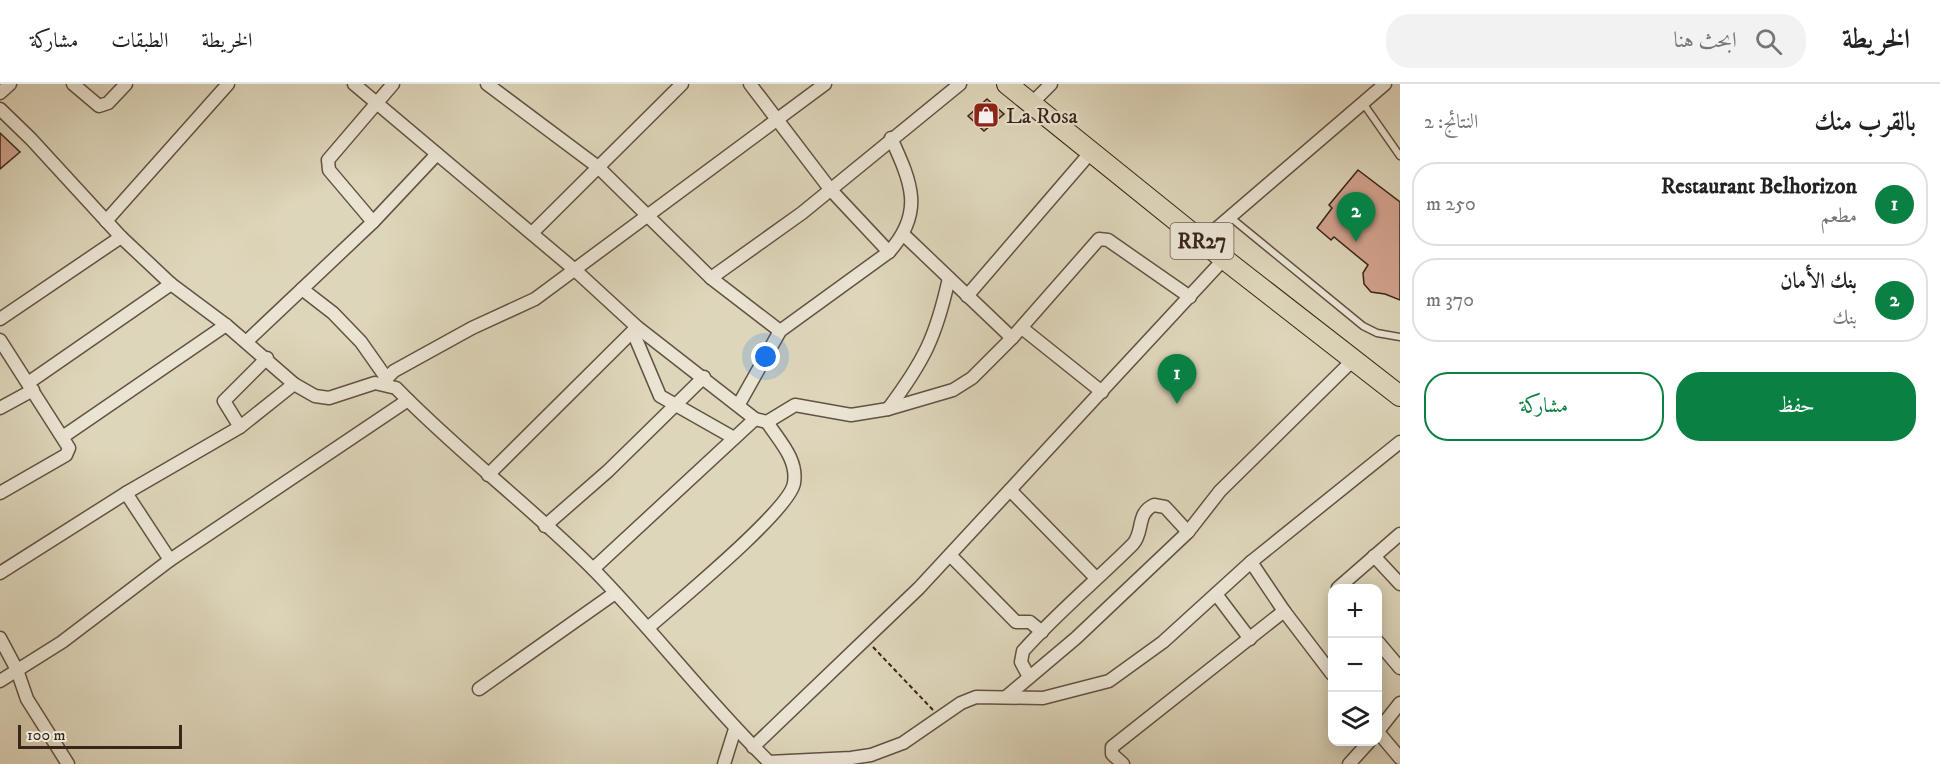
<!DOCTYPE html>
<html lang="ar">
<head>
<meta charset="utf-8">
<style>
  :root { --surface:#fff; --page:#f2f2f2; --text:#222; --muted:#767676; --line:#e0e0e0; --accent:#0b8043 }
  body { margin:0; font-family:"IM FELL DW Pica",Amiri,serif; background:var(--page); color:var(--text); direction:rtl }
  .controls { position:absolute; right:18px; bottom:18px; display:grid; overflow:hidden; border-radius:12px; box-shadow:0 3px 15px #0003 }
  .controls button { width:54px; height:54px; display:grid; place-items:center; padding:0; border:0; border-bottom:2px solid var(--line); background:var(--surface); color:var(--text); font:30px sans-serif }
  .scale { position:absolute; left:18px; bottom:15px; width:164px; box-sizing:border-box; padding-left:6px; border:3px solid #392619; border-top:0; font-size:16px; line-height:21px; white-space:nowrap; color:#392619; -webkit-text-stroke:4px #eae4d3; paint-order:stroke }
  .you { position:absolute; left:766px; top:273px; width:21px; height:21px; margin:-15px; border:4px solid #fff; border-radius:50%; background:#1a73e8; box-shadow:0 0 0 9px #1a73e833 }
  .badge { display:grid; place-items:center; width:39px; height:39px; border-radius:50%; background:var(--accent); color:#fff; font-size:20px; font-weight:700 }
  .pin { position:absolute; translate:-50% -50px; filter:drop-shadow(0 2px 3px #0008) }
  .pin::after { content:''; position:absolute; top:32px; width:21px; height:18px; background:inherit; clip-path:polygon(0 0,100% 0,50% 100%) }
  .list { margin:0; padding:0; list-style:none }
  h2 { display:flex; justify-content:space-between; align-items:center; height:78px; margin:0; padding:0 24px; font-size:26px }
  h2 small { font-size:20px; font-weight:400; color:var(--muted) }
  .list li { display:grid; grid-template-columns:39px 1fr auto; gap:18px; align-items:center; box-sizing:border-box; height:84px; margin:0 12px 12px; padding:0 12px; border:2px solid var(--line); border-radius:24px }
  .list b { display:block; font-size:22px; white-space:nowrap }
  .list p { margin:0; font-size:20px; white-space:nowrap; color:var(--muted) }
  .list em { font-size:20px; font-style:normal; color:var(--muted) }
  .actions { display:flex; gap:12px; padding:18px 24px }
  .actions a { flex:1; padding:14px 0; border:2px solid var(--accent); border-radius:24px; text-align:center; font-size:21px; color:var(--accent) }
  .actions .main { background:var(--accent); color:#fff }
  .icon { flex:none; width:33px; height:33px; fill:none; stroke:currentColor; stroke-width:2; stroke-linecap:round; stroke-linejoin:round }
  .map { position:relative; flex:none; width:1400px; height:680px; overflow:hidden; direction:ltr }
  header { display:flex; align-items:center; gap:36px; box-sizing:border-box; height:84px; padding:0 30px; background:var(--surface); border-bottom:2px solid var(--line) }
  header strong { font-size:28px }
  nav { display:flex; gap:33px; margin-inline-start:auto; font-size:21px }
  .search { width:420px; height:54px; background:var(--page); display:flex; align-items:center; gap:15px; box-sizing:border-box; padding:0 21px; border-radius:24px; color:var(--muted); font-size:22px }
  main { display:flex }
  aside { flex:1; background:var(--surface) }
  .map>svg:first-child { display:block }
</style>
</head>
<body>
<header>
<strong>الخريطة</strong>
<div class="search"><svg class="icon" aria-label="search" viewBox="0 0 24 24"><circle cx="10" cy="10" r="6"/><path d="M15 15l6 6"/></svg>ابحث هنا</div>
<nav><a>الخريطة</a><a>الطبقات</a><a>مشاركة</a></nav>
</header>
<main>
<aside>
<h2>بالقرب منك<small>النتائج: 2</small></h2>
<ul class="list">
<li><span class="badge">1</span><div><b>Restaurant Belhorizon</b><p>مطعم</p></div><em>250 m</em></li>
<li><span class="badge">2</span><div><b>بنك الأمان</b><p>بنك</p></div><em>370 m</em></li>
</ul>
<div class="actions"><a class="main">حفظ</a><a>مشاركة</a></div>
</aside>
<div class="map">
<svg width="1400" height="680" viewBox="0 0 1400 680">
  <rect width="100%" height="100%" fill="#ded6bb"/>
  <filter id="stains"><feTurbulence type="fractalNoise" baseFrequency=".00333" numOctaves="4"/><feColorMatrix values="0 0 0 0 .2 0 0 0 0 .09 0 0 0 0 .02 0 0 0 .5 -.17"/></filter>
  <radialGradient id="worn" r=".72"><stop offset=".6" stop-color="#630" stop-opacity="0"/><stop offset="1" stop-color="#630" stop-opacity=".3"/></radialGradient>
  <g fill="#d3a38f" stroke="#392619" stroke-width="1.5">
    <polygon points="987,15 1004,30 984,47 968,32"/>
    <polygon points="0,49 20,68 0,85"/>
    <polygon points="1358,86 1400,118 1400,216 1385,210 1371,208 1364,200 1363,189 1368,181 1334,153 1331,156 1317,144 1332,124 1329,121"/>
  </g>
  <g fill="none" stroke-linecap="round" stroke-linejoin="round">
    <defs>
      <g id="service">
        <polyline points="1363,19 1400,72"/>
        <polyline points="1230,133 1363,242 1377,249 1400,253"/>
      </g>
      <g id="minor">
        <polyline points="73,0 99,22 108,19 126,0"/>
        <polyline points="354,0 575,186 637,243 755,335 767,338 795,321 851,331 888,325 953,306 972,294 1012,254 1099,155 1108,156 1190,213"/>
        <polyline points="487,0 598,83 711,194 780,247"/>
        <polyline points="750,0 830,105 889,168"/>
        <polyline points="0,9 10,0"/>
        <polyline points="1032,19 1051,0"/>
        <path d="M0,25L31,55L121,153L171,200L226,241L294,300L315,312L329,314L375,299L396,304C458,368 530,422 593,485C655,548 708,619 771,680"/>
        <polyline points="106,137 228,0"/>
        <polyline points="373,138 329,86 328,76 393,0"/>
        <polyline points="532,149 682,0"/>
        <polyline points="904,151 1012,254"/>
        <polyline points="1202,157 1385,0"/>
        <polyline points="711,194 802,129 960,0"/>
        <polyline points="302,205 333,229 361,258 387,295"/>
        <polyline points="967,212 1091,68"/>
        <polyline points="0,235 121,153"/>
        <polyline points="1022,244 1102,308"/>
        <polyline points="633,248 660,312 734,354"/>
        <polyline points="0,256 69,364 66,371 0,409"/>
        <polyline points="246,258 373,138 437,70"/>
        <polyline points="28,299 171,200"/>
        <polyline points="382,299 394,287 472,244 535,215 825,0"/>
        <path d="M739,320L780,247L889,168C925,128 911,98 891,54"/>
        <polyline points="0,324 33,306"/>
        <path d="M888,325C924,277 936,253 949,194"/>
        <polyline points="240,343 224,317 267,274"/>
        <polyline points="64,352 226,241"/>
        <polyline points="488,391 637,243"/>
        <polyline points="1010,406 1096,494"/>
        <polyline points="126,409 170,476 408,316"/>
        <polyline points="545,442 608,387 704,293"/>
        <polyline points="950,471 1016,538 1030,538 1042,548"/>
        <polyline points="1374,472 1400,500"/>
        <polyline points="593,485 755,335"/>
        <polyline points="0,489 126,409 240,343 294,300"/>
        <polyline points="1338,504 1400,450"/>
        <polyline points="1216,510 1250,555"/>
        <polyline points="1284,527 1332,590"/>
        <path d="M649,543C675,520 790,426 794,399C798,375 779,357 767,338"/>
        <polyline points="0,554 17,586 27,615 68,680"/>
        <polyline points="1378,558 1400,584"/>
        <path d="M1029,593L1021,578L1023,567C1057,529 1097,496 1133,460C1144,448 1136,429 1154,421L1165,423L1188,448"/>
        <polyline points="0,597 62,558 170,476"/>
        <polyline points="479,605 615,509"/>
        <polyline points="1006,613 1076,554 1188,448 1220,407 1353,276"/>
        <polyline points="1378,647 1400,619"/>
        <polyline points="1378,648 1400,674"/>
        <polyline points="753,663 919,504 1224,175"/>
        <polyline points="768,678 851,674 871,671 903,659 961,619 976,613 1043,614 1109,597 1163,558 1251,478 1400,358"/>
        <polyline points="724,680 735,645"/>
        <polyline points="1123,680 1112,670 1112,663 1284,527 1251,478"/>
        <polyline points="1349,680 1369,658"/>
      </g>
      <polyline id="trunk" points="1007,0 1224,175 1400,312"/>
    </defs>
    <use href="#service" stroke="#625242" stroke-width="9"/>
    <use href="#minor" stroke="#625242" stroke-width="15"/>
    <use href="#trunk" stroke="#392619" stroke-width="22"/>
    <polyline stroke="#392619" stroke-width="2" stroke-dasharray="4.5 3" stroke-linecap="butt" points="873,563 933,626"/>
    <use href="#service" stroke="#eae4d3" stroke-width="6"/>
    <use href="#minor" stroke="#eae4d3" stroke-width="12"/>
    <use href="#trunk" stroke="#ded6bb" stroke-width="20"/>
  </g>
  <defs>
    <symbol id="shop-square" viewBox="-11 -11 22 22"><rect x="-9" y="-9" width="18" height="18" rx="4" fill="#8f2418" stroke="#eae4d3"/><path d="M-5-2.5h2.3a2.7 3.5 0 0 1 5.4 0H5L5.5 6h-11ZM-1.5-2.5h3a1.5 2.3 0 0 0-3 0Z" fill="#fff"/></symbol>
  </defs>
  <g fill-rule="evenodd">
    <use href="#shop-square" x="971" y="16" width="30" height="30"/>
  </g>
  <g text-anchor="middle" stroke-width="4.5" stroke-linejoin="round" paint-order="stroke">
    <rect fill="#eae4d3" stroke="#6e5f51" stroke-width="1.5" x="1170.5" y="139" width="63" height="36" rx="4.5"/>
    <g font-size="21" font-weight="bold" fill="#392619">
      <text x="1202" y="164">RR27</text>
    </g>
    <g font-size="22" fill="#392619" stroke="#eae4d3" text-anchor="start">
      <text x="1006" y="39">La Rosa</text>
    </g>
  </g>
  <rect width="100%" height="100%" filter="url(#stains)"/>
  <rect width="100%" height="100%" fill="url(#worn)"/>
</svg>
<div class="controls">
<button>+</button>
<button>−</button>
<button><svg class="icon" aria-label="layers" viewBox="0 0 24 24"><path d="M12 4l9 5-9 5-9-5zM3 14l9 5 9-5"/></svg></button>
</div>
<div class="scale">100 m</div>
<div class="you"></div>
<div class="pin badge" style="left:1177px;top:320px">1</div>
<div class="pin badge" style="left:1356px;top:158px">2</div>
</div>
</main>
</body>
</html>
